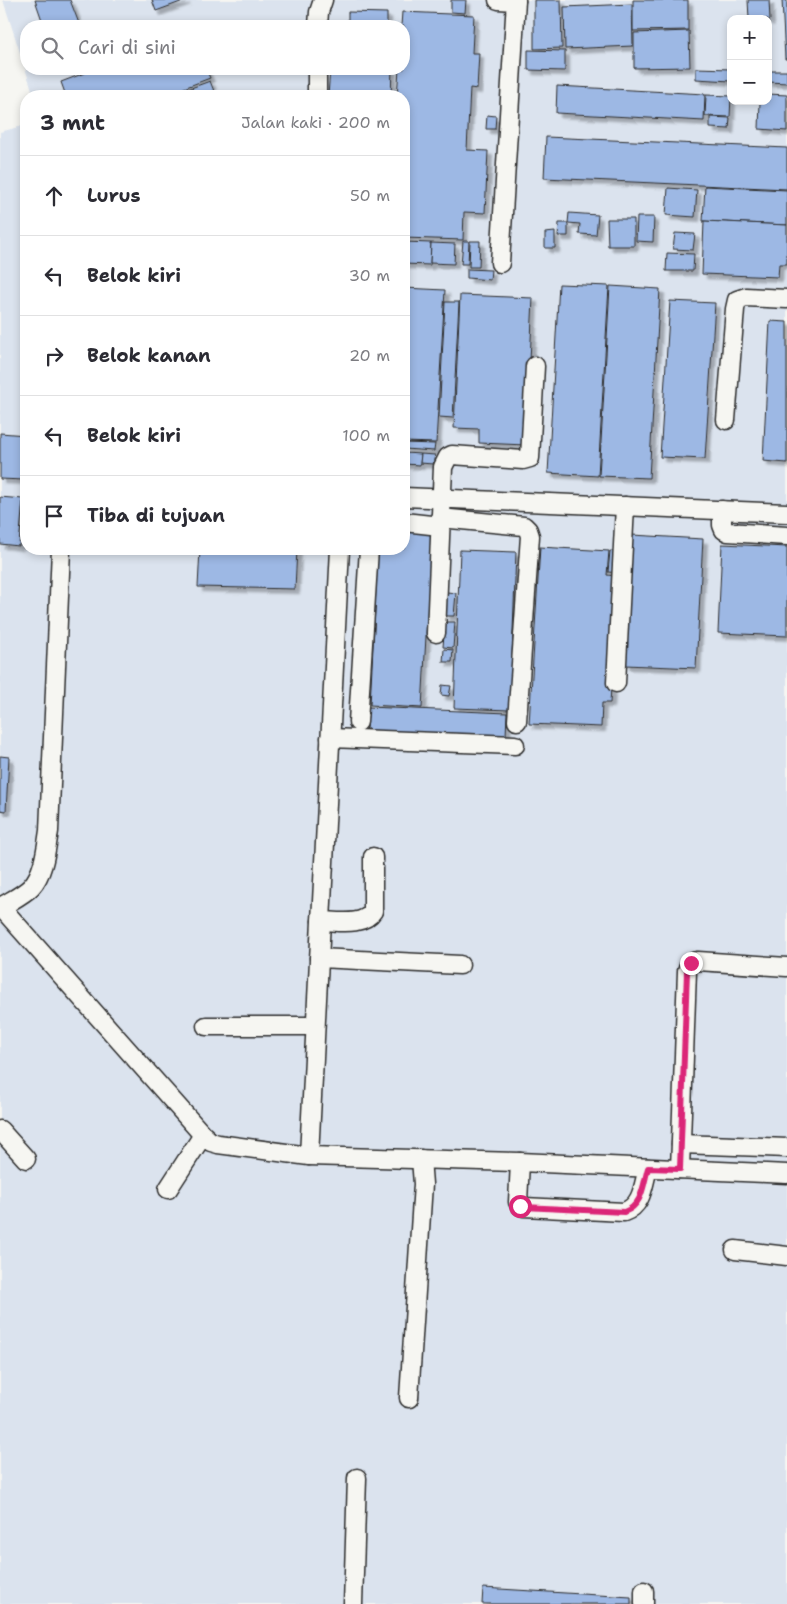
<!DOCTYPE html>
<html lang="id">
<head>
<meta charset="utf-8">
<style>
  :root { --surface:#fff; --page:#f7f7f7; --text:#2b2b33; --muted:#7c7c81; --line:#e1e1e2 }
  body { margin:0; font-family:"Shantell Sans",sans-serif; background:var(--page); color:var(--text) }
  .controls { position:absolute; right:15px; top:15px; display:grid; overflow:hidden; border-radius:10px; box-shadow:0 2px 8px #0003 }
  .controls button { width:45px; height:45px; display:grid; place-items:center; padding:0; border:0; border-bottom:1px solid var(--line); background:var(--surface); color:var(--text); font:25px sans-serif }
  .stop { position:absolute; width:15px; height:15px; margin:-11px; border:4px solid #db2777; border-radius:50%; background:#fff }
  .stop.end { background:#db2777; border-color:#fff; box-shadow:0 1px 5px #0008 }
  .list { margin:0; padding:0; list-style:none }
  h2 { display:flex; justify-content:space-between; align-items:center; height:65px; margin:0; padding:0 20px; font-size:21px }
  h2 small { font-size:16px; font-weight:400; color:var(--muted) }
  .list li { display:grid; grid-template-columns:32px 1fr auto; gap:15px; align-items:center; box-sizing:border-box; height:80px; padding:0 20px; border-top:1px solid var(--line) }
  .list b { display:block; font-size:19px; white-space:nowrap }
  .list em { font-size:16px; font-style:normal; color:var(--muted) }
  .icon { flex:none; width:28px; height:28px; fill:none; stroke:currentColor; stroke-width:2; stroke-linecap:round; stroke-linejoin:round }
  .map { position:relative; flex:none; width:787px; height:1604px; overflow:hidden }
  .search { position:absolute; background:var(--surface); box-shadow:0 2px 8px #0003; left:20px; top:20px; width:390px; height:55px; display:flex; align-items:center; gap:12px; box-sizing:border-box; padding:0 18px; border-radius:20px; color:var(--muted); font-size:19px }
  .panel { position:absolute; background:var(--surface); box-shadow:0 2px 8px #0003; left:20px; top:90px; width:390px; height:465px; border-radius:20px }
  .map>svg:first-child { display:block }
</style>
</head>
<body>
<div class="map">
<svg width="787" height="1604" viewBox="0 0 787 1604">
  <defs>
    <filter id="shadow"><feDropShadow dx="4.5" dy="4.5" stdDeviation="1" flood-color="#0004"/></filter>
  </defs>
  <rect width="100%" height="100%" fill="#f6f6f2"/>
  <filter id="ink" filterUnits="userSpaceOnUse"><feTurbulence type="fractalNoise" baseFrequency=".02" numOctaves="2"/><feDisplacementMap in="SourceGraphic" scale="10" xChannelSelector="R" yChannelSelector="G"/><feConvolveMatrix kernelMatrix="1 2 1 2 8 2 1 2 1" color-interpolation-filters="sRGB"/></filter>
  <g filter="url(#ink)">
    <path fill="#dbe3ee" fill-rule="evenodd" d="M3,0H787V1604H0V132L26,125V549H404V96H34ZM731,19H768V101H731ZM26,26H404V69H26Z"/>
    <g fill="#9db8e4" stroke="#2b2b2b" filter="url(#shadow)">
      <polygon points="35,0 70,0 80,26 44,26"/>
      <polygon points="152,0 186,0 156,11"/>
      <polygon points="451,0 466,0 465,13 451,12"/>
      <polygon points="534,0 561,0 562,48 534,49"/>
      <polygon points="633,0 688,0 688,30 633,31"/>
      <polygon points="748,0 769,0 770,20 768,21 768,19 749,19"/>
      <polygon points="782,0 787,0 787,59 785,59"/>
      <polygon points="632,4 633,46 565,49 564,7"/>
      <polygon points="348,12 387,13 387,26 348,26"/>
      <polygon points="402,12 474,15 472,53 479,53 477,89 470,88 467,150 488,151 485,213 464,212 463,240 404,238 404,96 397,96 399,69 404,69 404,26 401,26"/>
      <polygon points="689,31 690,67 634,68 634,33"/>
      <polygon points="528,50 565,51 565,71 528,70"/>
      <polygon points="696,68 731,69 731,81 696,79"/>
      <polygon points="95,69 206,69 210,78 163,96 66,96 61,82"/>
      <polygon points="330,69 392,69 391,96 328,96"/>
      <polygon points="768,71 787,71 787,83 768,82"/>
      <polygon points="210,81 216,96 169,96"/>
      <polygon points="557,86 705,94 704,121 556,113"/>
      <polygon points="768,94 787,95 787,131 759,129 760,101 768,101"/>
      <polygon points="706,95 731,96 730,117 705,116"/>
      <polygon points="487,115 496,116 495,129 486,129"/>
      <polygon points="710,117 730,118 729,129 710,128"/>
      <polygon points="546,137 787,148 787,189 544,178"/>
      <polygon points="705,186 787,190 787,225 703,221"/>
      <polygon points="668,188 697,190 695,217 666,215"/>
      <polygon points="569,213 598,215 596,235 579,234 580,224 568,223"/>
      <polygon points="637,217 654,217 653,242 636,241"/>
      <polygon points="607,219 634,219 634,246 608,246"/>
      <polygon points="704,221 787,225 787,264 779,264 778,277 702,274"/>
      <polygon points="559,223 568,223 568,236 558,236"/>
      <polygon points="555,232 555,248 545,248 545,233"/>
      <polygon points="675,233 695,234 693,250 673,249"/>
      <polygon points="463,241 469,241 468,264 461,264"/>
      <polygon points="470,241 480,241 479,267 469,267"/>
      <polygon points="404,242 431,243 430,265 404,264"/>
      <polygon points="431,243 455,244 454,264 430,263"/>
      <polygon points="667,253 694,254 693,271 666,271"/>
      <polygon points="467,269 491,270 490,280 467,278"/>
      <polygon points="559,284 609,286 598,476 548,473"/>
      <polygon points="610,286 660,289 649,478 599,476"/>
      <polygon points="404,288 445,290 436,443 404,442"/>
      <polygon points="460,295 533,298 526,445 479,443 479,429 454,428"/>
      <polygon points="670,301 715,303 705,459 660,457"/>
      <polygon points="445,302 459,302 453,418 439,417"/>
      <polygon points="770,321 787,322 787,463 763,461"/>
      <polygon points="0,433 26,435 24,480 0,479"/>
      <polygon points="404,443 435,444 434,451 404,449"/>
      <polygon points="404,453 421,454 420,465 404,464"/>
      <polygon points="421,454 435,455 433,464 420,463"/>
      <polygon points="0,497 23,499 19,546 0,544"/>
      <polygon points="404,528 432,529 422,708 370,705 378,549 404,549"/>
      <polygon points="632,535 703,539 696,668 625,665"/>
      <polygon points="722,544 787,547 787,636 718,633"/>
      <polygon points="540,547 609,551 607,575 618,576 610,703 602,703 601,727 529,724"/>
      <polygon points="200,549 297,549 295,589 198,587"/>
      <polygon points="460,550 516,552 510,710 454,708"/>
      <polygon points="610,551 622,552 621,573 608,572"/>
      <polygon points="447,592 456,593 454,616 445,616"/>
      <polygon points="445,622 455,622 453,648 443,647"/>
      <polygon points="444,649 453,650 452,662 443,662"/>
      <polygon points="442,685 451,686 449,696 441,695"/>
      <polygon points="368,707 507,713 506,736 367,730"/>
      <polygon points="0,756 9,757 6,811 0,810"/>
      <polygon points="483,1588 631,1597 631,1604 482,1604"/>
    </g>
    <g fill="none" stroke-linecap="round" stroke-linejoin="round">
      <defs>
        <g id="minor">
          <polyline points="498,0 516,1"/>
          <polyline points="318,26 319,12 323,0"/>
          <polyline points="317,96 317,69"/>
          <polyline points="500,263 516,0"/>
          <polyline points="726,420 735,309 737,300 746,297 787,299"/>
          <polyline points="404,497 787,513"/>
          <polyline points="722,510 722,525 724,530 728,532 787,536"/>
          <polyline points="440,518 524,526 528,530 530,536 517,721"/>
          <polyline points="404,522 440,526"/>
          <polyline points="436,633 443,467 448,457 452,455 523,460 530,458 535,366"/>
          <polyline points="616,683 625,506"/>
          <polyline points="358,722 369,549"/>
          <polyline points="330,738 515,745"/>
          <polyline points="0,906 203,1135 211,1142 218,1144 309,1156 520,1162 787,1174"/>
          <path d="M1,907C10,901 23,895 31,887C44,873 46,850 49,831L61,549"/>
          <path d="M321,921C337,921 363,927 373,911V857"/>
          <polyline points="319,958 460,965"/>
          <polyline points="206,1026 315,1026"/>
          <polyline points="0,1130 26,1159"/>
          <polyline points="681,1144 787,1148"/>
          <polyline points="309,1156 340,549"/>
          <path d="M520,1162L518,1202L520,1205L524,1207L624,1212C643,1205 643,1185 648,1168"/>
          <path d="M680,1169L687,971C689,964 691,962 698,961L787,967"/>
          <polyline points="168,1189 203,1135"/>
          <polyline points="735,1250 787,1256"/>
          <polyline points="409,1398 423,1184 421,1159"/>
          <polyline points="353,1604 357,1478"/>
          <polyline points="644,1604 644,1591"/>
        </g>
      </defs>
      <use href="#minor" stroke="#2b2b2b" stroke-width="21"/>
      <use href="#minor" stroke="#f6f6f2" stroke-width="18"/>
    </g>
  </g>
  <g fill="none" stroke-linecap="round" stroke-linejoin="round" filter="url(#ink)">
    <path stroke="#db2777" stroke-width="6" d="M520,1206L524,1207L624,1212C643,1205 643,1185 648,1168L680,1169L687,971L691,963"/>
  </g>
</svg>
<div class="controls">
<button>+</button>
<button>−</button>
</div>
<div class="stop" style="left:520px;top:1206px"></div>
<div class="stop end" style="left:691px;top:963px"></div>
<div class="search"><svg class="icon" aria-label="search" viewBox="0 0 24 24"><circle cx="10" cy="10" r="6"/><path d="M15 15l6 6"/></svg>Cari di sini</div>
<section class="panel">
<h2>3 mnt<small>Jalan kaki · 200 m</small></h2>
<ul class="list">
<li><svg class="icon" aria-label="ahead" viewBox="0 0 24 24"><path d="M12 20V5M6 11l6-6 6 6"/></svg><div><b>Lurus</b></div><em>50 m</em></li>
<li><svg class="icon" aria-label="left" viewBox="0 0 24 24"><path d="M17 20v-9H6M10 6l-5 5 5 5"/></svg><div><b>Belok kiri</b></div><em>30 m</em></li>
<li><svg class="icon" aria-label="right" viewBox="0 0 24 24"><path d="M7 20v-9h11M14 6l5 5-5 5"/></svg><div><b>Belok kanan</b></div><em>20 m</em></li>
<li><svg class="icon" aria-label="left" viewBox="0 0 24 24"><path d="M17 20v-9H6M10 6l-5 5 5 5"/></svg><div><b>Belok kiri</b></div><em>100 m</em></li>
<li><svg class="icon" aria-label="arrive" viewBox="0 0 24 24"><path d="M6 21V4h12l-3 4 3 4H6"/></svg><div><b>Tiba di tujuan</b></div></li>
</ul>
</section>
</div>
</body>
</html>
